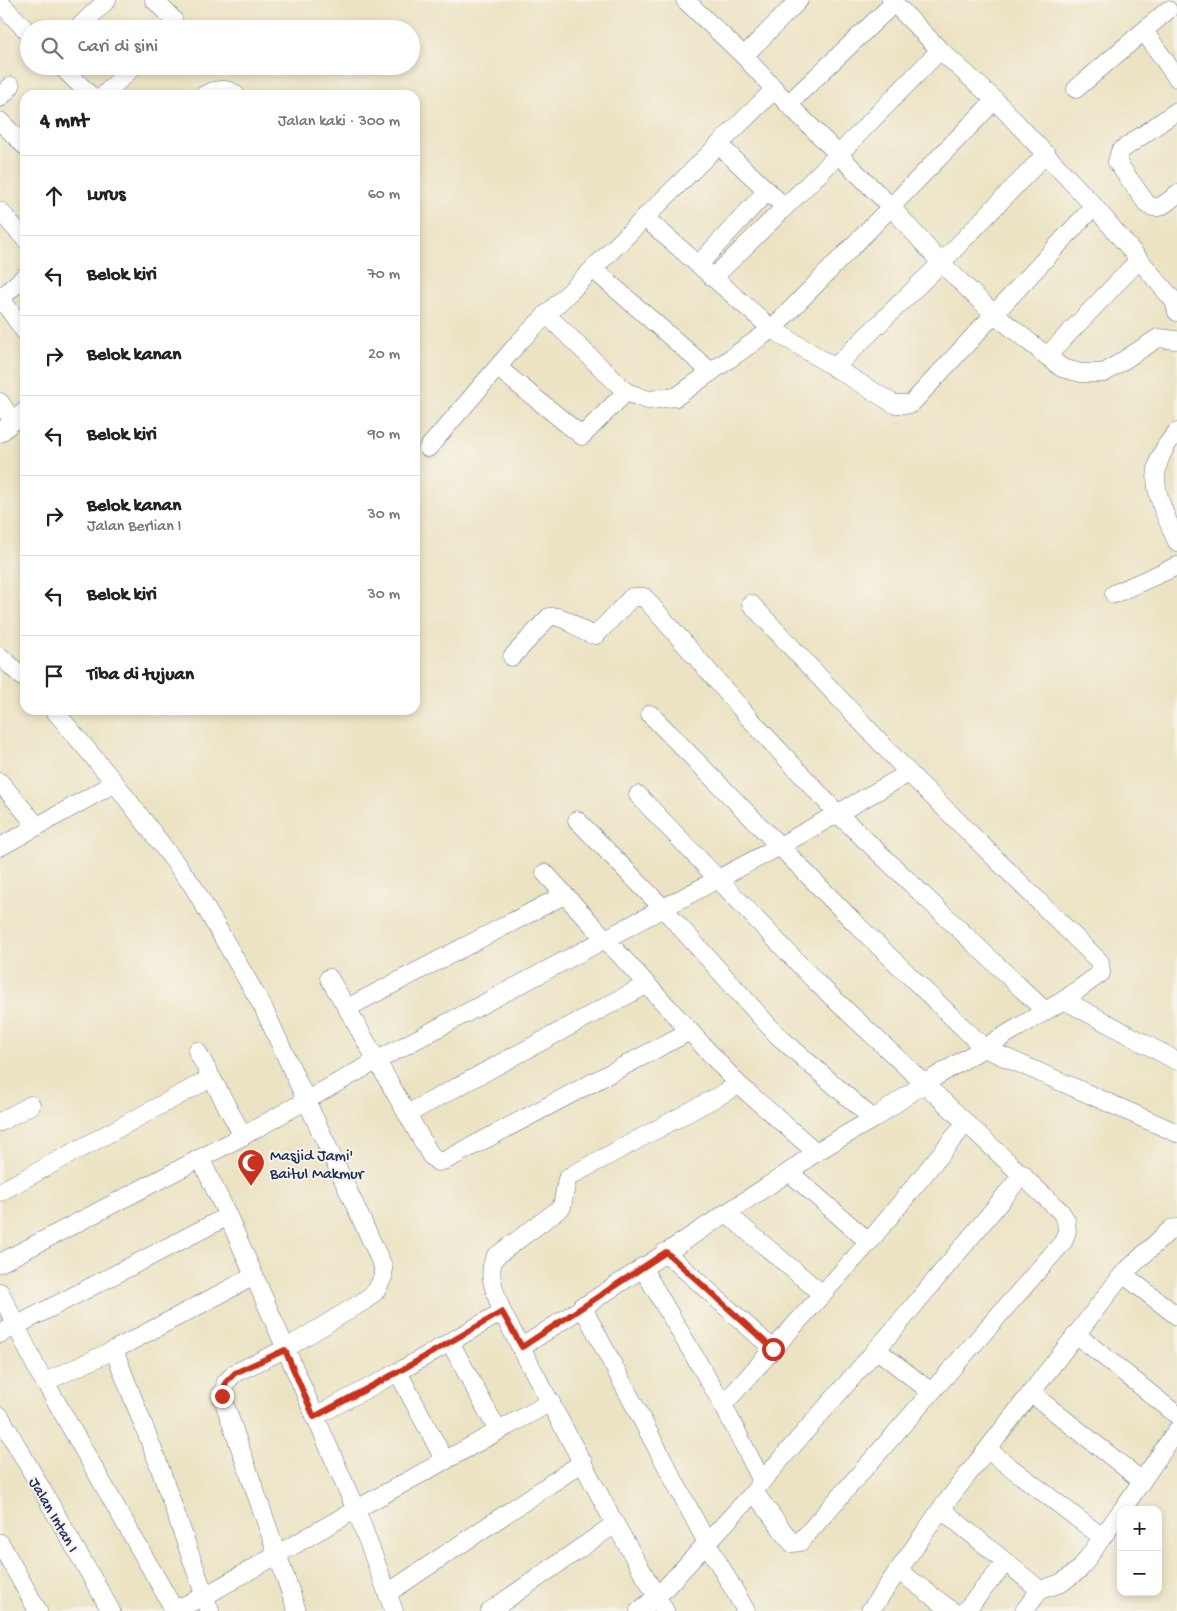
<!DOCTYPE html>
<html lang="id">
<head>
<meta charset="utf-8">
<style>
  :root { --surface:#fff; --page:#f6f6f6; --text:#222; --muted:#767676; --line:#e0e0e0 }
  body { margin:0; font-family:"Gochi Hand",sans-serif; background:var(--page); color:var(--text) }
  .controls { position:absolute; right:15px; bottom:15px; display:grid; overflow:hidden; border-radius:10px; box-shadow:0 2px 8px #0003 }
  .controls button { width:45px; height:45px; display:grid; place-items:center; padding:0; border:0; border-bottom:1px solid var(--line); background:var(--surface); color:var(--text); font:25px sans-serif }
  .stop { position:absolute; width:15px; height:15px; margin:-11px; border:4px solid #c8321e; border-radius:50%; background:#fff }
  .stop.end { background:#c8321e; border-color:#fff; box-shadow:0 1px 5px #0008 }
  .list { margin:0; padding:0; list-style:none }
  h2 { display:flex; justify-content:space-between; align-items:center; height:65px; margin:0; padding:0 20px; font-size:21px }
  h2 small { font-size:16px; font-weight:400; color:var(--muted) }
  .list li { display:grid; grid-template-columns:32px 1fr auto; gap:15px; align-items:center; box-sizing:border-box; height:80px; padding:0 20px; border-top:1px solid var(--line) }
  .list b { display:block; font-size:19px; white-space:nowrap }
  .list p { margin:0; font-size:16px; white-space:nowrap; color:var(--muted) }
  .list em { font-size:16px; font-style:normal; color:var(--muted) }
  .icon { flex:none; width:28px; height:28px; fill:none; stroke:currentColor; stroke-width:2; stroke-linecap:round; stroke-linejoin:round }
  .map { position:relative; flex:none; width:1177px; height:1611px; overflow:hidden }
  .search { position:absolute; background:var(--surface); box-shadow:0 2px 8px #0003; left:20px; top:20px; width:400px; height:55px; display:flex; align-items:center; gap:12px; box-sizing:border-box; padding:0 18px; border-radius:28px; color:var(--muted); font-size:19px }
  .panel { position:absolute; background:var(--surface); box-shadow:0 2px 8px #0003; left:20px; top:90px; width:400px; height:625px; border-radius:15px }
  .map>svg:first-child { display:block }
</style>
</head>
<body>
<div class="map">
<svg width="1177" height="1611" viewBox="0 0 1177 1611">
  <rect width="100%" height="100%" fill="#f7f3e8"/>
  <filter id="ink" filterUnits="userSpaceOnUse"><feTurbulence type="fractalNoise" baseFrequency=".02" numOctaves="2"/><feDisplacementMap in="SourceGraphic" scale="10" xChannelSelector="R" yChannelSelector="G"/><feConvolveMatrix kernelMatrix="1 2 1 2 8 2 1 2 1" color-interpolation-filters="sRGB"/></filter>
  <filter id="wash" filterUnits="userSpaceOnUse"><feTurbulence type="fractalNoise" baseFrequency=".0096" numOctaves="4" result="noise"/><feDisplacementMap in="SourceGraphic" scale="20" xChannelSelector="R" yChannelSelector="G"/><feGaussianBlur stdDeviation="1.12" result="paint"/><feColorMatrix in="noise" values="0 0 0 0 0 0 0 0 0 0 0 0 0 0 0 0 0 1.4 0 .05"/><feComposite in="paint" operator="in"/></filter>
  <g filter="url(#wash)">
    <rect width="100%" height="100%" fill="#ebe3c3"/>
  </g>
  <g filter="url(#ink)">
    <g fill="none" stroke-linecap="round" stroke-linejoin="round">
      <defs>
        <g id="minor">
          <polyline points="154,0 173,19 171,29"/>
          <polyline points="685,0 744,56 788,104 892,208 941,263 993,313 1062,368 1081,373 1104,373 1158,338 1176,340"/>
          <polyline points="891,0 940,50 995,100 1094,206 1174,301 1177,312"/>
          <polyline points="0,3 29,33"/>
          <polyline points="77,29 107,0"/>
          <polyline points="1144,31 1177,78"/>
          <polyline points="744,56 799,0"/>
          <polyline points="61,66 90,95"/>
          <polyline points="1076,89 1168,10"/>
          <polyline points="104,95 134,66"/>
          <path d="M204,95C214,90 226,86 236,95"/>
          <polyline points="0,98 11,86"/>
          <polyline points="788,104 894,3"/>
          <path d="M1177,111L1120,151L1117,162L1147,204C1158,213 1167,202 1177,194"/>
          <polyline points="0,121 25,146"/>
          <polyline points="720,146 776,199"/>
          <polyline points="0,211 25,239"/>
          <polyline points="644,217 772,329 894,404 911,404 1094,206"/>
          <polyline points="699,264 767,191"/>
          <polyline points="593,269 711,372 772,329 995,100"/>
          <polyline points="713,278 838,155 940,50"/>
          <polyline points="0,297 25,332"/>
          <polyline points="0,299 25,276"/>
          <polyline points="546,314 626,392 648,400 676,397 711,372"/>
          <polyline points="1047,356 1138,261"/>
          <polyline points="498,368 582,436 626,392"/>
          <polyline points="834,368 941,263 1046,154"/>
          <polyline points="0,402 13,421"/>
          <path d="M1177,432C1141,471 1159,500 1177,542"/>
          <polyline points="0,433 25,411"/>
          <polyline points="428,448 520,341 775,89"/>
          <polyline points="1114,594 1177,566"/>
          <polyline points="0,656 25,679"/>
          <path d="M512,657L549,617C567,613 579,634 596,635L632,597H644L750,719L836,812L1045,1011"/>
          <polyline points="54,710 115,783 193,886 263,1007 383,1266 383,1277 376,1291 364,1301 285,1349 235,1373 226,1382 222,1396 297,1611"/>
          <polyline points="650,714 854,922 984,1048 1177,1133"/>
          <polyline points="0,782 37,826"/>
          <polyline points="638,795 816,982 1060,1211 1066,1220 1067,1231 1063,1242 800,1542 792,1543 754,1492"/>
          <polyline points="577,820 662,907 777,1035 873,1119"/>
          <polyline points="0,847 115,783"/>
          <polyline points="545,873 739,1085 816,1152"/>
          <polyline points="564,895 347,1008 431,1156 438,1162 446,1160 690,1031"/>
          <polyline points="329,978 347,1008"/>
          <polyline points="1064,1000 1177,1061"/>
          <polyline points="197,1051 243,1136"/>
          <polyline points="407,1114 646,985"/>
          <polyline points="0,1122 31,1105"/>
          <polyline points="200,1158 228,1216 359,1517 394,1611"/>
          <polyline points="789,1172 869,1242"/>
          <polyline points="0,1192 211,1078"/>
          <polyline points="726,1213 822,1294"/>
          <polyline points="665,1252 773,1349"/>
          <polyline points="0,1263 243,1136 376,1061 780,846 909,773"/>
          <polyline points="642,1267 723,1405 762,1481"/>
          <polyline points="1123,1274 1177,1316"/>
          <polyline points="0,1292 39,1373 45,1382 114,1350 254,1276"/>
          <polyline points="582,1306 707,1543 746,1611"/>
          <polyline points="0,1334 228,1216"/>
          <polyline points="1076,1334 1177,1415"/>
          <polyline points="450,1342 498,1431"/>
          <polyline points="522,1347 789,1172 816,1152 873,1119 925,1083 1064,1000 1101,973 1100,962 909,773 751,604"/>
          <polyline points="876,1349 931,1392"/>
          <polyline points="114,1350 157,1460 210,1611"/>
          <polyline points="398,1372 445,1461"/>
          <polyline points="45,1382 175,1611"/>
          <polyline points="1031,1393 1142,1481"/>
          <polyline points="723,1405 869,1242 965,1124"/>
          <polyline points="0,1416 111,1611"/>
          <polyline points="314,1417 398,1372 502,1312"/>
          <polyline points="989,1451 1102,1537"/>
          <polyline points="941,1509 1040,1590"/>
          <polyline points="1122,1510 1177,1430"/>
          <polyline points="0,1543 38,1611"/>
          <polyline points="899,1571 952,1611"/>
          <polyline points="388,1593 583,1462"/>
          <polyline points="172,1611 205,1596 355,1510 551,1402"/>
          <polyline points="490,1611 615,1524"/>
          <polyline points="639,1611 658,1596 754,1492 762,1481 902,1320 1023,1174"/>
          <path d="M665,1611L615,1524L502,1312C496,1293 486,1275 495,1257L562,1207L567,1179L572,1175L739,1085"/>
          <polyline points="870,1611 941,1509 1123,1274 1171,1229 1177,1228"/>
          <polyline points="965,1611 1006,1562"/>
          <polyline points="1024,1611 1040,1590 1061,1583 1080,1569 1121,1511"/>
        </g>
      </defs>
      <use href="#minor" stroke="#646e81" stroke-width="19"/>
      <use href="#minor" stroke="#fff" stroke-width="18"/>
    </g>
  </g>
  <g fill="none" stroke-linecap="round" stroke-linejoin="round" filter="url(#ink)">
    <polyline stroke="#c8321e" stroke-width="6" points="222,1396 226,1382 235,1373 285,1350 314,1417 398,1372 502,1312 522,1347 666,1252 773,1349"/>
  </g>
  <defs>
    <symbol id="mosque-pin" viewBox="-11 -11 22 30"><path d="M0 17L-7.5 6A9.5 9.5 0 1 1 7.5 6Z" fill="#c8321e" stroke="#f7f3e8"/><path d="M3.5-4.9A6 6 0 1 0 3.5 4.9A5 5 0 1 1 3.5-4.9Z" fill="#fff"/></symbol>
  </defs>
  <g fill-rule="evenodd">
    <use href="#mosque-pin" x="235" y="1147" width="32" height="43"/>
  </g>
  <g text-anchor="middle" stroke-width="4" stroke-linejoin="round" paint-order="stroke">
    <g font-size="16" fill="#1b2f5e" stroke="#f7f3e8" text-anchor="start">
      <text x="270" y="1160">Masjid Jami'<tspan x="270" dy="18">Baitul Makmur</tspan></text>
    </g>
    <g font-size="16" fill="#1b2f5e" stroke="#f7f3e8">
      <text transform="translate(55 1514) rotate(60)" y="6">Jalan Intan I</text>
    </g>
  </g>
</svg>
<div class="controls">
<button>+</button>
<button>−</button>
</div>
<div class="stop" style="left:773px;top:1349px"></div>
<div class="stop end" style="left:222px;top:1396px"></div>
<div class="search"><svg class="icon" aria-label="search" viewBox="0 0 24 24"><circle cx="10" cy="10" r="6"/><path d="M15 15l6 6"/></svg>Cari di sini</div>
<section class="panel">
<h2>4 mnt<small>Jalan kaki · 300 m</small></h2>
<ul class="list">
<li><svg class="icon" aria-label="ahead" viewBox="0 0 24 24"><path d="M12 20V5M6 11l6-6 6 6"/></svg><div><b>Lurus</b></div><em>60 m</em></li>
<li><svg class="icon" aria-label="left" viewBox="0 0 24 24"><path d="M17 20v-9H6M10 6l-5 5 5 5"/></svg><div><b>Belok kiri</b></div><em>70 m</em></li>
<li><svg class="icon" aria-label="right" viewBox="0 0 24 24"><path d="M7 20v-9h11M14 6l5 5-5 5"/></svg><div><b>Belok kanan</b></div><em>20 m</em></li>
<li><svg class="icon" aria-label="left" viewBox="0 0 24 24"><path d="M17 20v-9H6M10 6l-5 5 5 5"/></svg><div><b>Belok kiri</b></div><em>90 m</em></li>
<li><svg class="icon" aria-label="right" viewBox="0 0 24 24"><path d="M7 20v-9h11M14 6l5 5-5 5"/></svg><div><b>Belok kanan</b><p>Jalan Berlian I</p></div><em>30 m</em></li>
<li><svg class="icon" aria-label="left" viewBox="0 0 24 24"><path d="M17 20v-9H6M10 6l-5 5 5 5"/></svg><div><b>Belok kiri</b></div><em>30 m</em></li>
<li><svg class="icon" aria-label="arrive" viewBox="0 0 24 24"><path d="M6 21V4h12l-3 4 3 4H6"/></svg><div><b>Tiba di tujuan</b></div></li>
</ul>
</section>
</div>
</body>
</html>
